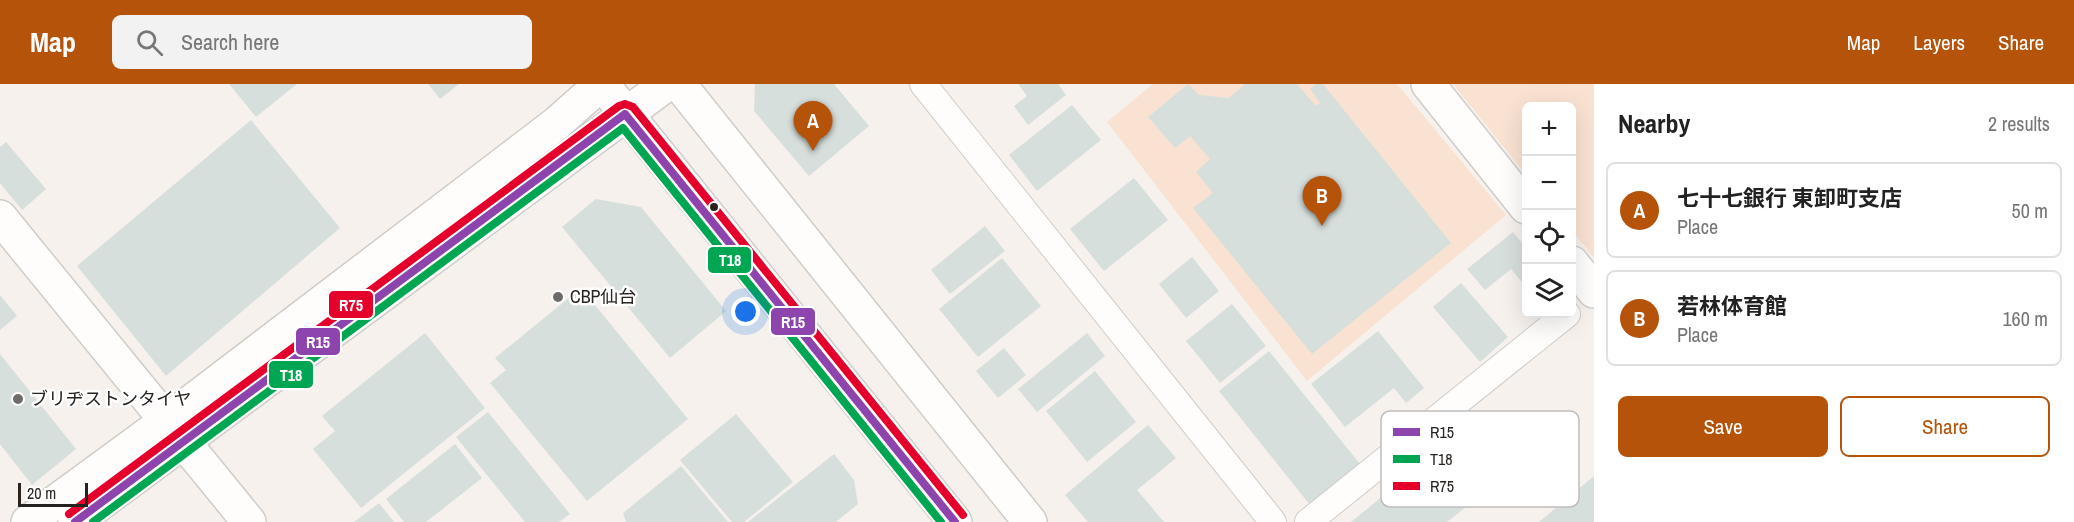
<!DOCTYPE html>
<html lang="en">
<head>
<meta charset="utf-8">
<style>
  :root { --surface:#fff; --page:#f2f2f2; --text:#222; --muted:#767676; --line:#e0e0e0; --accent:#b45309 }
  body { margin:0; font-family:"Archivo Narrow","Noto Sans JP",sans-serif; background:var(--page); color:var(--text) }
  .controls { position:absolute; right:18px; top:18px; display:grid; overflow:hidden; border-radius:9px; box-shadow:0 6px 24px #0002 }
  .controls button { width:54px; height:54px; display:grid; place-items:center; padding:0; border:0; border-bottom:2px solid var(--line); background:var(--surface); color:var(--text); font:30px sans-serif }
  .scale { position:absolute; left:18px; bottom:15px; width:70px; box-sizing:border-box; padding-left:6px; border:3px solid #272321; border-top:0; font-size:16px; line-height:21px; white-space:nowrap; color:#272321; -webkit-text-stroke:4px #fff; paint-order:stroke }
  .you { position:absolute; left:746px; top:228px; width:21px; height:21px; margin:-15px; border:4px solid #fff; border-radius:50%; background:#1a73e8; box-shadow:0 0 0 9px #1a73e833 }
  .badge { display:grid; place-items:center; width:39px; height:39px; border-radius:50%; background:var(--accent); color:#fff; font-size:20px; font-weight:700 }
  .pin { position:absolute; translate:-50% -50px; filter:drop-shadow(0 2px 3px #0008) }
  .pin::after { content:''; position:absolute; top:32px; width:21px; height:18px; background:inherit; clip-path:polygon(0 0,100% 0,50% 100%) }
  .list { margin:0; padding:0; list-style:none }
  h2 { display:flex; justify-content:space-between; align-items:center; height:78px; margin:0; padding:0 24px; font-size:26px }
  h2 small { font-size:20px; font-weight:400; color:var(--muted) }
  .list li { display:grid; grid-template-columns:39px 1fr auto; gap:18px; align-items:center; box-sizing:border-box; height:96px; margin:0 12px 12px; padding:0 12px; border:2px solid var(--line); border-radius:9px }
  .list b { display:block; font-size:22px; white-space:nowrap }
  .list p { margin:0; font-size:20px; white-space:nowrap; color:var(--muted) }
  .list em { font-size:20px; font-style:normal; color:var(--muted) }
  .actions { display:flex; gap:12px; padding:18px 24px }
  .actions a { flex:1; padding:14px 0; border:2px solid var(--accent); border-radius:9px; text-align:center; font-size:21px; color:var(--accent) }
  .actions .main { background:var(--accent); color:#fff }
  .icon { flex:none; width:33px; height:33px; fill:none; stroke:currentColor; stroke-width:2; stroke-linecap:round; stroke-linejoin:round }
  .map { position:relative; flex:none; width:1594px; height:438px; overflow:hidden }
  header { display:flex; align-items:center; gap:36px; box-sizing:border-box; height:84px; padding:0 30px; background:var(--accent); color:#fff }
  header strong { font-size:28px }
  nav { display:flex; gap:33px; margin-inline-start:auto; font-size:21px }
  .search { width:420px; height:54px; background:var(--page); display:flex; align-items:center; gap:15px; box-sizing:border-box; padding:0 21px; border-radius:9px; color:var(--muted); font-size:22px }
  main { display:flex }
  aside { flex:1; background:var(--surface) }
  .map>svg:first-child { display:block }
</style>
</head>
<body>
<header>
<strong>Map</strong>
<div class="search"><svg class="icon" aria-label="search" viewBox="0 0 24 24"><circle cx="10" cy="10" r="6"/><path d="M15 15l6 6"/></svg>Search here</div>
<nav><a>Map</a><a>Layers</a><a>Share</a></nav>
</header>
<main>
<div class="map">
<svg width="1594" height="438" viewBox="0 0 1594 438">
  <rect width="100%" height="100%" fill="#f6f1ed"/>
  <g fill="#f9e2d2">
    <polygon points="1153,0 1397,0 1506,131 1307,297 1107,38"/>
    <polygon points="1453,0 1594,0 1594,174 1572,146 1572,22 1526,22 1526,91"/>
  </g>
  <g fill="#d7dfdc">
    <polygon points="229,0 297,0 256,33"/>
    <polygon points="428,0 459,0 440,15"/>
    <polygon points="755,0 834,0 869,42 809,92 754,27"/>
    <polygon points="1018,0 1058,0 1066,11 1028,41 1014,22 1027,12"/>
    <polygon points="1188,0 1199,11 1229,14 1245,0 1297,0 1316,22 1320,19 1310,5 1316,0 1323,0 1451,159 1312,270 1193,124 1213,109 1196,88 1210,75 1190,52 1175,64 1148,33"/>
    <polygon points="1072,21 1101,56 1037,107 1009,71"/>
    <polygon points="251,36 340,144 166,292 77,182"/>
    <polygon points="6,58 46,105 22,126 0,99 0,63"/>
    <polygon points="1134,94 1168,136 1104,187 1070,145"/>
    <polygon points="596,115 641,123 726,227 670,274 562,143"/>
    <polygon points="985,142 1005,167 950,210 931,186"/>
    <polygon points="1513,148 1526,164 1526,203 1511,185 1485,206 1467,185"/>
    <polygon points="1192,173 1219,207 1186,234 1159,200"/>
    <polygon points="1002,174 1041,222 978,273 939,225"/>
    <polygon points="1461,199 1508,253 1480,278 1433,223"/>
    <polygon points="581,204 688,335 587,417 490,299 506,286 495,274"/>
    <polygon points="0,211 17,232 0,246"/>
    <polygon points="1232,220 1266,262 1220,299 1186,257"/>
    <polygon points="1378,247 1424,304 1406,319 1394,304 1345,343 1311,300"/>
    <polygon points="425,249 485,324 361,424 313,365 335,347 322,332"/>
    <polygon points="1087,249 1105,272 1037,328 1018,305"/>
    <polygon points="1004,264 1026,291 998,314 976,287"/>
    <polygon points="1269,267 1360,380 1310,421 1219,307"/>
    <polygon points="0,270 76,365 32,401 0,360"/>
    <polygon points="1095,287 1136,338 1087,378 1046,327"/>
    <polygon points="488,328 570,430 559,438 525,438 456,353"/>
    <polygon points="736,330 793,398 744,438 732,438 680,376"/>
    <polygon points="1148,341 1176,374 1137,406 1164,438 1088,438 1065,411"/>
    <polygon points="455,360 482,394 426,438 404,438 386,415"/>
    <polygon points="834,370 854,396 858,420 836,438 748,438"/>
    <polygon points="1428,375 1466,423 1447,438 1351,438"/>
    <polygon points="681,382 728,438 626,438 623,429"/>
    <polygon points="1594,392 1594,438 1539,438"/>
    <polygon points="379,419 394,438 354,438"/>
  </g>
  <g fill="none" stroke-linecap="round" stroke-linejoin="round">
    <defs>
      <g id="street">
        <polyline points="923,0 1273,438"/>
        <polyline points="1308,438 1567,230"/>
      </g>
      <g id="secondary">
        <polyline points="679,0 1030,438"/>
        <polyline points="1428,0 1526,123"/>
        <polyline points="612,12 955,438"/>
        <polyline points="0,133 249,438"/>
        <polyline points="1572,179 1594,207"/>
        <polyline points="28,438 166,337 556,40 601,0"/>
        <polyline points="75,438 667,0"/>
      </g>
    </defs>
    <use href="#street" stroke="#d0cdc9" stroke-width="28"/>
    <use href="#secondary" stroke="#d0cdc9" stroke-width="36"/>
    <use href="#street" stroke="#fefdfc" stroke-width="26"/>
    <use href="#secondary" stroke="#fefdfc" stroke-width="33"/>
    <defs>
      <polyline id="bus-1" points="75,438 625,30 955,438"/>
      <polyline id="bus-2" points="93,438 623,44 941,438"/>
      <polyline id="bus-3" points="69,430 619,22 625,20 633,23 963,431"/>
    </defs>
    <use href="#bus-1" stroke="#fff" stroke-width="12"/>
    <use href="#bus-2" stroke="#fff" stroke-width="12"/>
    <use href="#bus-3" stroke="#fff" stroke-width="12"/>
    <use href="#bus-1" stroke="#8e44ad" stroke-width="8"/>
    <use href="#bus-2" stroke="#00a651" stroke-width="8"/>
    <use href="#bus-3" stroke="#e4002b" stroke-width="8"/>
  </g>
  <circle fill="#272321" stroke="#fff" stroke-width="2" cx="714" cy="123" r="5"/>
  <g fill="#6f6b68" stroke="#fff" stroke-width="2">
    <circle cx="558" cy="213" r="6"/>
    <circle cx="18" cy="315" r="6"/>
  </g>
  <g text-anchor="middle" stroke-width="5" stroke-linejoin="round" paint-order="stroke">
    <g font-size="18" fill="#272321" stroke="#fff" text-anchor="start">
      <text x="570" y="219">CBP仙台</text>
      <text x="30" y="321">ブリヂストンタイヤ</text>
    </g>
  </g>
  <rect x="1381" y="327" width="198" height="96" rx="9" fill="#fff" stroke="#bebdbc" stroke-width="1.5"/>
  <rect x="1393" y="344" width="27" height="8" fill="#8e44ad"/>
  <rect x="1393" y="371" width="27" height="8" fill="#00a651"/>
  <rect x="1393" y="398" width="27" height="8" fill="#e4002b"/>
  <g font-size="16" fill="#272321">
    <text x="1430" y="354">R15</text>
    <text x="1430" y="381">T18</text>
    <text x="1430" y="408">R75</text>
  </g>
  <g stroke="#fff" stroke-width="2">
    <rect x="707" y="162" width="45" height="28" rx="6" fill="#00a651"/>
    <rect x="328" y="206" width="46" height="29" rx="6" fill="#e4002b"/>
    <rect x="770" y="223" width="46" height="29" rx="6" fill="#8e44ad"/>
    <rect x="295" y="243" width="46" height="29" rx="6" fill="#8e44ad"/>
    <rect x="268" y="276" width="46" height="29" rx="6" fill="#00a651"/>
  </g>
  <g font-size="16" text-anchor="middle" font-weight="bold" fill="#fff">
    <text x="730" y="182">T18</text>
    <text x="351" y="227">R75</text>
    <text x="793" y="244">R15</text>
    <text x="318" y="264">R15</text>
    <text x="291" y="297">T18</text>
  </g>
</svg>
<div class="controls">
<button>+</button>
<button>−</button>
<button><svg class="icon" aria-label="locate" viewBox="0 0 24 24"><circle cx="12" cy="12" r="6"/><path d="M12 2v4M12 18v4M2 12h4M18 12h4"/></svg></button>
<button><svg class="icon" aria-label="layers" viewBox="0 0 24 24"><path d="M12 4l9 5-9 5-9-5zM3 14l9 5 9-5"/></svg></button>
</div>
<div class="scale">20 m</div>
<div class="you"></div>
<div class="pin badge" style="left:813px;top:67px">A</div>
<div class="pin badge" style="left:1322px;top:142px">B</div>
</div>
<aside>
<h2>Nearby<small>2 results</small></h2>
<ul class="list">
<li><span class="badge">A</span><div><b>七十七銀行 東卸町支店</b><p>Place</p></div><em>50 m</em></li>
<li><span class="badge">B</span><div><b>若林体育館</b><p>Place</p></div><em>160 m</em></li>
</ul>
<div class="actions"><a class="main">Save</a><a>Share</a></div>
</aside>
</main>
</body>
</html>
